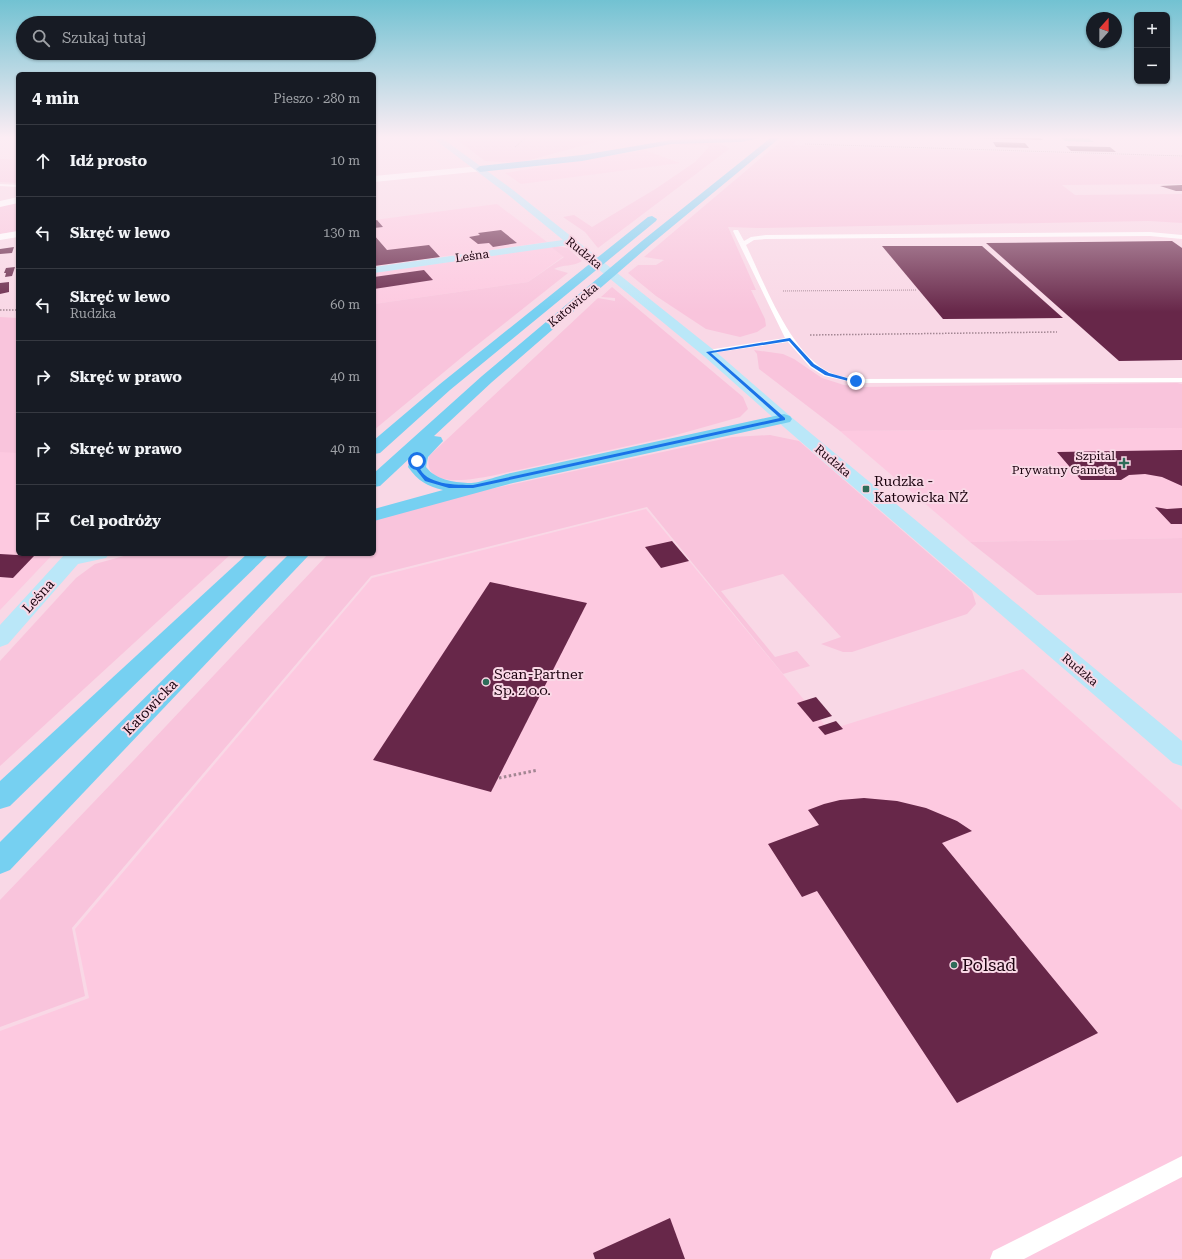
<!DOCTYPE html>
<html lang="pl">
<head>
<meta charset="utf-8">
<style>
  :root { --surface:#171b24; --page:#20242c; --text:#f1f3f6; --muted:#9ea1a6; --line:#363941 }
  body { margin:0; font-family:"Roboto Serif",serif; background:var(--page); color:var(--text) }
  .controls { position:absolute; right:12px; top:12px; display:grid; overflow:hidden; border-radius:6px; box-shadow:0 1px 3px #0004 }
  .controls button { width:36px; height:36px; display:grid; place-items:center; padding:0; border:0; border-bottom:1px solid var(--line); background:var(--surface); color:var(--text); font:20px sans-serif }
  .compass { position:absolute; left:1086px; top:12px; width:36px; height:36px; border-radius:50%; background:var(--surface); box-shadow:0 1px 3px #0004; rotate:21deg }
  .stop { position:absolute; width:12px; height:12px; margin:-9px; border:3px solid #1a73e8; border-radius:50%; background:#fff }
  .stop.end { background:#1a73e8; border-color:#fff; box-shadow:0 1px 4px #0008 }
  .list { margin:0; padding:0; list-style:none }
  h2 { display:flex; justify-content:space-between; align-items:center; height:52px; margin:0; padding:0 16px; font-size:17px }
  h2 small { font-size:13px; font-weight:400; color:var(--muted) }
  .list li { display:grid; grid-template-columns:26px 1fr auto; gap:12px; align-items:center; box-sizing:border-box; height:72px; padding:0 16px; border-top:1px solid var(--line) }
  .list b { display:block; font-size:15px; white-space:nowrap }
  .list p { margin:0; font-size:13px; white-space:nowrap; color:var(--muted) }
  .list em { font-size:13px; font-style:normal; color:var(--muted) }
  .icon { flex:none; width:22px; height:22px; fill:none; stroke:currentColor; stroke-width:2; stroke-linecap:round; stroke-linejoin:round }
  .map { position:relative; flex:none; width:1182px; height:1259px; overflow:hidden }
  .search { position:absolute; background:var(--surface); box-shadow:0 1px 3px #0004; left:16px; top:16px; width:360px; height:44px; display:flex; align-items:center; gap:10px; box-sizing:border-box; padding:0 14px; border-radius:22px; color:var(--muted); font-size:15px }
  .panel { position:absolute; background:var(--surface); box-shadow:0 1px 3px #0004; left:16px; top:72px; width:360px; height:484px; border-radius:6px }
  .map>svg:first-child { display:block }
</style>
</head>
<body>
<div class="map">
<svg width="1182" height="1259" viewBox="0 0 1182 1259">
  <rect width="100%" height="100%" fill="#f9d8e6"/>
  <g fill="#fdc9e0">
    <polygon points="645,150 680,163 521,184 505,173"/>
    <polygon points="497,204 547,242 374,266 374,220"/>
    <polygon points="551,247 564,256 528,282 374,304 374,273"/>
    <polygon points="1182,428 1182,538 970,542 840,431"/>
    <polygon points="0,451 18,452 18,554 53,554 0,610"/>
    <polygon points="646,509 829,730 1023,669 1182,810 1182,1259 0,1259 0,1031 89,998 75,929 372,578"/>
  </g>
  <g fill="#f9c4dc">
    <polygon points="452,136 618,136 519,163 485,161"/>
    <polygon points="787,136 801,136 793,145 1182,157 1182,184 1062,185 1075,195 1182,194 1182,223 1149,221 757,228 728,227 756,290 751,290 765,319 766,326 757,332 740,337 706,329 656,296 628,273 638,265 656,265 664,260 644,257"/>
    <path d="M674,143C685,143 724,139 729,149L598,248L585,232L563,217L574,215L592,227L657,188L695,162L709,147L706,145H681Z"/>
    <polygon points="0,159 18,160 18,183 0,182"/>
    <polygon points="18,203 18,231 0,234 0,206"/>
    <path d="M557,246L568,248L582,261C574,267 563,264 554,269L568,273L467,353L374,430V304L528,282L564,257L551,247Z"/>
    <path d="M612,287L743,397L748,409L740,417L669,437L491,476C473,479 422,490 429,456L598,298L615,301V298L601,297Z"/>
    <polygon points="0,317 18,318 18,453 0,452"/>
    <polygon points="754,350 783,354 794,359 822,378 844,385 861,387 1177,383 1182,384 1182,428 840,431 759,369 757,354"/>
    <polygon points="770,435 799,441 972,591 976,604 967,614 852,652 843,652 821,644 841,637 783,574 721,591 775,657 797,651 810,666 783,674 647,507 371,576 72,928 85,996 0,1027 0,900 134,760 328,554 374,554 374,520 481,491 732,437"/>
    <polygon points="1182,538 1182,593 1037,595 970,542"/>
    <polygon points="131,554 231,554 0,766 0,661 76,578 95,564"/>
  </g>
  <polygon fill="#61d6b1" points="1060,136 1084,136 1094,142 1065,141"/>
  <g fill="#672749">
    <polygon points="951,136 1038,136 1043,140 951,137"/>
    <polygon points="993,142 1025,143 1029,148 996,147"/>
    <polygon points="1066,146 1110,147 1116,152 1071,151"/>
    <polygon points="1182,185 1182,191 1176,191 1160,186"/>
    <polygon points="377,220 383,227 374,228 374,221"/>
    <polygon points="501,230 517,243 493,247 489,243 478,244 469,237 480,235 478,233"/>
    <polygon points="374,235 387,250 429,245 440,257 374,266"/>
    <polygon points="1172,241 1182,248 1182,360 1119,361 986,243"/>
    <polygon points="882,246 982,246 1063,318 943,319"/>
    <polygon points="14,247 12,253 0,254 0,249"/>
    <polygon points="15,267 12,276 5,277 6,273 4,273 6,268"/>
    <polygon points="424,270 433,280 374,289 374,277"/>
    <polygon points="9,282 9,292 0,294 0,283"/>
    <polygon points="1182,450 1182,486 1162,477 1145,474 1129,475 1121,480 1081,480 1057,452"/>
    <polygon points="1155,507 1167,509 1182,508 1182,524 1171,524"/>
    <polygon points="672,541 689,561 661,568 645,547"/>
    <polygon points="0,554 34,556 13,578 0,577"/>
    <polygon points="490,582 587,603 491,792 373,760"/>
    <polygon points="816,697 832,716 813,722 797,703"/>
    <polygon points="836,721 843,729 825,735 818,727"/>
    <polygon points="864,798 897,801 926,808 957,821 972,831 942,843 1098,1033 957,1103 817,891 802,897 768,844 819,825 808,810 824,804 840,800"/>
    <polygon points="670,1218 685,1259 595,1259 593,1253"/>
  </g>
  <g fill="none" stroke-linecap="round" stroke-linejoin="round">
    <g stroke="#a38693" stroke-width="1" stroke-dasharray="1 1" stroke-linecap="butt">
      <polyline points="805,144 1182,156"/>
      <polyline points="515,147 528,136"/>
      <polyline points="783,291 917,290"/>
    </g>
    <g stroke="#a38693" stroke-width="1.5" stroke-dasharray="1.5 1.5" stroke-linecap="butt">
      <polyline points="0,310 18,310"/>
      <polyline points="810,335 1057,332"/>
    </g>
    <polyline stroke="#a38693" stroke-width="3" stroke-dasharray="2.5 2.5" stroke-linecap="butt" points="499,778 538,770"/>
    <g fill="#fff" fill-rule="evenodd">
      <polygon points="0,184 18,185 18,187 0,186"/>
      <path d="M734,230H738L744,241L751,237L766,235L1150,232L1182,235V239L1150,236L766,239L754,240L746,245C764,282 790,353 829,372C837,376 847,377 856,379L1182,378V382L856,383L824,376L810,367L788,342L705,354L704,352L708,350L785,338L733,231Z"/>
      <polygon points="1182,1156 1182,1177 1024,1259 990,1259 993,1251"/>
    </g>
    <g fill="#fff" fill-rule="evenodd">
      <polygon points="480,166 483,167 484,169 483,171 374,182 374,176"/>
      <polygon points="18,197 18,203 0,207 0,201"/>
      <polygon points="18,231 18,237 0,240 0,234"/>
    </g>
    <g fill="#bae7f8" fill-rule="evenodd">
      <polygon points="430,136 439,136 513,190 715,351 790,416 1182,741 1182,766 1173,763 778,422 705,357 569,245 374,273 374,267 563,240 507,194"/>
      <polygon points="65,554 109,554 106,558 78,564 8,644 0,647 0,625"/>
    </g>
    <g fill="#76d0f1" fill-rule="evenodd">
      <polygon points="748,136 761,136 760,138 741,142 671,144 582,161 480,172 476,169 480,166 582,155 671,140 741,138"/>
      <path d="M773,136H782L650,245L492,382L434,436L441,437L443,441L428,457L426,467C436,480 453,482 468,483C477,484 501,475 511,473L784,414L790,416L792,419L790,422L513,483L374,521V509L443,490C427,486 418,481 408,467L411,457L380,486L374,487V473L482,376L642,241Z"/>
      <polygon points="652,216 657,219 656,221 450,390 380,453 374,454 374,440 440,384 648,217"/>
      <polygon points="247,554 269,554 10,806 0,809 0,781"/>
      <polygon points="289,554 310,554 10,870 0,874 0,842"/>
    </g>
  </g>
  <linearGradient id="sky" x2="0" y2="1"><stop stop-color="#72c2d2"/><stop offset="0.44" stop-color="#fcedf4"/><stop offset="1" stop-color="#fcedf4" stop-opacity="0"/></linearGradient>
  <rect width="1182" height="312" fill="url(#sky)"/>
  <path fill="#1a73e8" d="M790,338L814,364L829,373L858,381L856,383L825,375L811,366L789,341L711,353L785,418V420L473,488H449L425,481L414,467V461L419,460C419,462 419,464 419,466C424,485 457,485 473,485L780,418L706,352Z"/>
  <g fill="#2e6c59" stroke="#f9d8e6" stroke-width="1.5">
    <path d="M1122 457h4v4h4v4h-4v4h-4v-4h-4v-4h4z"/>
    <rect x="862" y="485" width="8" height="8" rx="2"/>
    <circle cx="486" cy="682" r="4"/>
    <circle cx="954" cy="965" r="4"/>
  </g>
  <g text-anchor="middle" stroke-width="4" stroke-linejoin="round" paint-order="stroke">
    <g font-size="12" fill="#1b030f" stroke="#f9d8e6">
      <text transform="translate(584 253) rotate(39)" y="4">Rudzka</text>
      <text transform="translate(472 256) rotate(-8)" y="4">Leśna</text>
      <text transform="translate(573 305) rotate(-40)" y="4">Katowicka</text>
      <text transform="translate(833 461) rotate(40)" y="4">Rudzka</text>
      <text transform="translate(1080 670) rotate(40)" y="4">Rudzka</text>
    </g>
    <g font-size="12" fill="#1b030f" stroke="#f9d8e6" text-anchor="end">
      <text x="1115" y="460">Szpital<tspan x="1115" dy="14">Prywatny Gameta</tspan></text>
    </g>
    <g font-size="14" fill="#1b030f" stroke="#f9d8e6" text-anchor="start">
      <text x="874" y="486">Rudzka -<tspan x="874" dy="16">Katowicka NŻ</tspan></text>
      <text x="494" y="679">Scan-Partner<tspan x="494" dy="16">Sp. z o.o.</tspan></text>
    </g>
    <g font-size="14" fill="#1b030f" stroke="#f9d8e6">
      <text transform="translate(38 596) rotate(-48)" y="5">Leśna</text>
      <text transform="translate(150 707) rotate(-46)" y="5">Katowicka</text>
    </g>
    <g font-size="17" fill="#1b030f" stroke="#f9d8e6" text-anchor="start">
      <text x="962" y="971">Polsad</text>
    </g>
  </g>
</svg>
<div class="controls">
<button>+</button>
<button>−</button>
</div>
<svg class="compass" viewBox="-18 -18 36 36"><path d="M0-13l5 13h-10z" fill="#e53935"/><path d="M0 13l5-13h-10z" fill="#9ea1a6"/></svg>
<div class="stop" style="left:417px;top:461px"></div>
<div class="stop end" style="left:856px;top:381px"></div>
<div class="search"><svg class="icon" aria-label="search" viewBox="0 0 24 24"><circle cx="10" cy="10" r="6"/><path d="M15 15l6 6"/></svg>Szukaj tutaj</div>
<section class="panel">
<h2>4 min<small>Pieszo · 280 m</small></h2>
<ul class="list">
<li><svg class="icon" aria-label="ahead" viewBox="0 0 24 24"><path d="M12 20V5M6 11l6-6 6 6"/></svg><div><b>Idź prosto</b></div><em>10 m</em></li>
<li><svg class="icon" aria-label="left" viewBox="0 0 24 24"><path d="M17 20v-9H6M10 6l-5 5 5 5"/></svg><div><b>Skręć w lewo</b></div><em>130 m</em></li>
<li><svg class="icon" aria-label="left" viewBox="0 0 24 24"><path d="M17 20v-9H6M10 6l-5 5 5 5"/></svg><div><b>Skręć w lewo</b><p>Rudzka</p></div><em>60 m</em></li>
<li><svg class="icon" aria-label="right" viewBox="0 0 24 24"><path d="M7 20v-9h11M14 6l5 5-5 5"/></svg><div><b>Skręć w prawo</b></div><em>40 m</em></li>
<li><svg class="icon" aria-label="right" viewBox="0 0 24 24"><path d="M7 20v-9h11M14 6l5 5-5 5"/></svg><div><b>Skręć w prawo</b></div><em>40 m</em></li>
<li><svg class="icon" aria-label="arrive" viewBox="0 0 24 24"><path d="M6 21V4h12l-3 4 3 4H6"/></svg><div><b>Cel podróży</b></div></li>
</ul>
</section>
</div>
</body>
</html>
